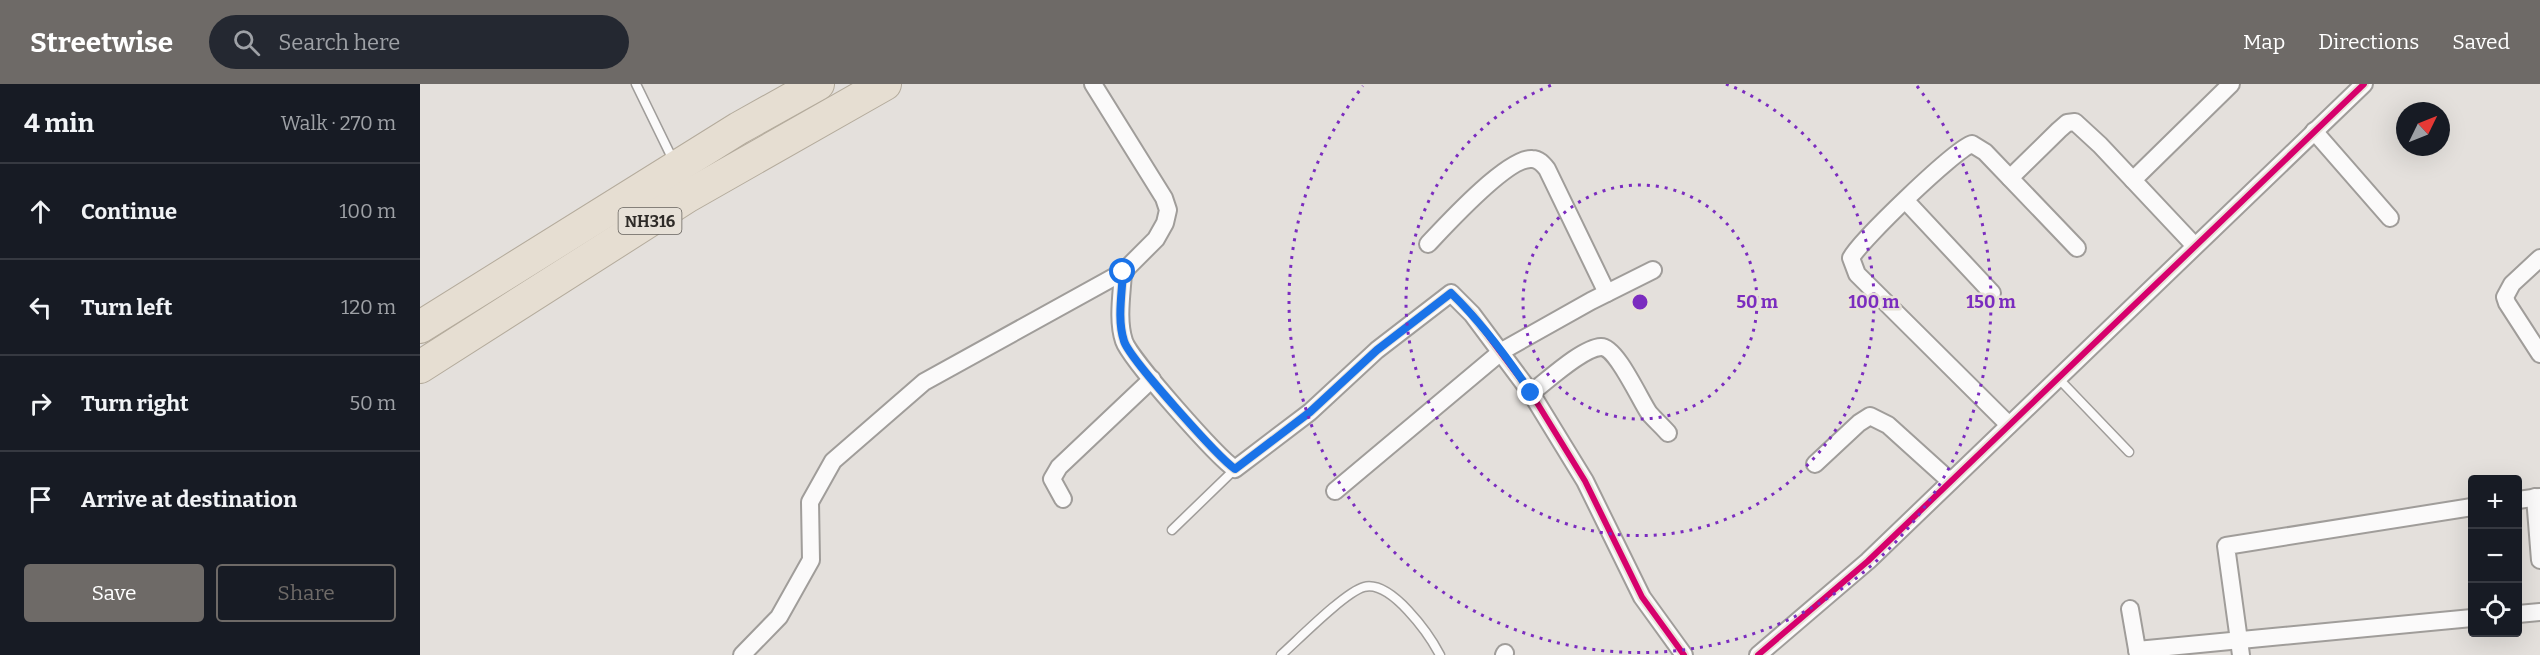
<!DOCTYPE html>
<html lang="en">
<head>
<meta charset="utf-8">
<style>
  :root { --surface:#171b24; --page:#242831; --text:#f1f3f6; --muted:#9ea1a6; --line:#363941; --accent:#6e6a67 }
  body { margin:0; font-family:Bitter,serif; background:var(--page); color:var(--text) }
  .controls { position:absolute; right:18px; bottom:18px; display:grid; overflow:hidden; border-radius:6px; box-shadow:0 6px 24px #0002 }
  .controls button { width:54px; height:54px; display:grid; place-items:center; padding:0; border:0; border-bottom:2px solid var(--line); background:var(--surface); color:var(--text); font:30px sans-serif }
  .compass { position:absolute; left:1976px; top:18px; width:54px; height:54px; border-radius:50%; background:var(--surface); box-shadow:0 6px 24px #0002; rotate:47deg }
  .stop { position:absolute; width:18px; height:18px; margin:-14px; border:4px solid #1a73e8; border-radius:50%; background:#fff }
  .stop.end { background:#1a73e8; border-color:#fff; box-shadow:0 2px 6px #0008 }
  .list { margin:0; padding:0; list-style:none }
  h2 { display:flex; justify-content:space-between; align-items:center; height:78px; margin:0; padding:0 24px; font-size:26px }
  h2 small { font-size:20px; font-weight:400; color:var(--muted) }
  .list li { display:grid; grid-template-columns:39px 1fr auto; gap:18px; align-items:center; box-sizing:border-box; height:96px; padding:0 24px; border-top:2px solid var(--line) }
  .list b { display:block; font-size:22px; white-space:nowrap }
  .list em { font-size:20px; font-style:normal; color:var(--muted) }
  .actions { display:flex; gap:12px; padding:18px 24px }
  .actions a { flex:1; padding:14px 0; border:2px solid var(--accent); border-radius:6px; text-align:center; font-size:21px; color:var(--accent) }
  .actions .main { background:var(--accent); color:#fff }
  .icon { flex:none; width:33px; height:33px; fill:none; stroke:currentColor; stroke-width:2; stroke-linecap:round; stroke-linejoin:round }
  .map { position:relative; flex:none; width:2120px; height:571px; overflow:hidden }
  header { display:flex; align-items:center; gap:36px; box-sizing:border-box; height:84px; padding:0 30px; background:var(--accent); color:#fff }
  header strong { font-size:28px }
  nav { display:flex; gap:33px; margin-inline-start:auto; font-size:21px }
  .search { width:420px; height:54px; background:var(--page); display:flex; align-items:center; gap:15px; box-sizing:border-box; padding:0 21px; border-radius:33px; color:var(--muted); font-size:22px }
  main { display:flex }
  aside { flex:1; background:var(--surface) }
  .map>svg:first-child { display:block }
</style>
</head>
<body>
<header>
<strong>Streetwise</strong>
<div class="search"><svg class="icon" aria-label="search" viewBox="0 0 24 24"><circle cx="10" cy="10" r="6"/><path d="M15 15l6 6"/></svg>Search here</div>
<nav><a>Map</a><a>Directions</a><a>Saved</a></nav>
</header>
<main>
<aside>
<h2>4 min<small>Walk · 270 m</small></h2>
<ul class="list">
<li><svg class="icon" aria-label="ahead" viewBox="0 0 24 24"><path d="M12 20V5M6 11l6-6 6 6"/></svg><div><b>Continue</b></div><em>100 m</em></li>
<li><svg class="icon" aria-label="left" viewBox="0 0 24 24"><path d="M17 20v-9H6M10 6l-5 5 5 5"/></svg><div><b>Turn left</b></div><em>120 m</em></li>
<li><svg class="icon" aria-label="right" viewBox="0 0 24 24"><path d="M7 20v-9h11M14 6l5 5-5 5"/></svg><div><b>Turn right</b></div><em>50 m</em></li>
<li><svg class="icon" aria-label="arrive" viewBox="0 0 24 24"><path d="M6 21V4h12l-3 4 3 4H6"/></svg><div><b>Arrive at destination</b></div></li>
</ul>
<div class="actions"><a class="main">Save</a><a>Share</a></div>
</aside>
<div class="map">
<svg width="2120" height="571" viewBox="0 0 2120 571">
  <rect width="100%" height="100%" fill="#e4e0dc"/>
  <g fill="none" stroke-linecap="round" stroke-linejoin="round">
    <defs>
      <g id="lane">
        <polyline points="216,0 254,78"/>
        <polyline points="1638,294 1709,368"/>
        <polyline points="752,446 815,385"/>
        <path d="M861,571C878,556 925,508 944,503C971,496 1009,550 1020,571"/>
      </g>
      <g id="street">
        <polyline points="1894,47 1970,134"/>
        <polyline points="1590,94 1639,46 1647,39 1655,38 1680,61 1775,162"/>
        <polyline points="1713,96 1811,0"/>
        <polyline points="1486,117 1572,209"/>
        <path d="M1008,160C1025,142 1088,73 1112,75C1119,75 1123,80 1127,85L1187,209"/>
        <polyline points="2120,174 2092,200 2085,213 2087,219 2120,270"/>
        <path d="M703,188C702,209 697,236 704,257C710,275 797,373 815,385L890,328L957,266L1031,209L1052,230L1111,309L1165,397L1222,513L1264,571"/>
        <path d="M1111,309C1127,297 1162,264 1181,263C1196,262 1220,316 1229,329C1235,336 1242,342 1248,349"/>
        <path d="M1589,341L1437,190L1431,174C1440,157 1535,65 1552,60L1565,68L1657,164"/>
        <polyline points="1395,380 1439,339 1450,332 1468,341 1530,397"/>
        <polyline points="915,407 1082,267 1171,217 1233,186"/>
        <polyline points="2115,413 2120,476"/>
        <polyline points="643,415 632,395 639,383 732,295"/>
        <polyline points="2098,416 2120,413"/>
        <polyline points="1710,525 1718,571"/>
        <polyline points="2098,530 2120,528"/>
        <polyline points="1717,566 2052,534"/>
        <polyline points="322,571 359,533 391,476 390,418 413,377 504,298 703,188 736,155 745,139 748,126 744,114 673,0"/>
        <polyline points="1084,571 1085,569"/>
        <polyline points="1338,571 1448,477 1944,0"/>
        <polyline points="1821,571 1806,462 2052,423"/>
      </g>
      <g id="highway">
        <polyline points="0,243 319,44 398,0"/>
        <polyline points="0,283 268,112 465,0"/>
      </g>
    </defs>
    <use href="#lane" stroke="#a09d9a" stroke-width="11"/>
    <use href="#street" stroke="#a09d9a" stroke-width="20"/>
    <use href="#highway" stroke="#b4ab9c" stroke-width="34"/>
    <use href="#lane" stroke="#fbfafa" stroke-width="8"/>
    <use href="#street" stroke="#fbfafa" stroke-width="16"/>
    <use href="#highway" stroke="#e6ded2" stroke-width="32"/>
    <defs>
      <g id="cycleway">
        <path d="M703,188C702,209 697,236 704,257C710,275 797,373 815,385L890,328L957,266L1031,209L1052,230L1111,309L1165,397L1222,513L1264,571"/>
        <polyline points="1338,571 1448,477 1944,0"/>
      </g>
    </defs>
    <use href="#cycleway" stroke="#e7e1d8" stroke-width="10"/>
    <use href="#cycleway" stroke="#d6006c" stroke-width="6"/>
  </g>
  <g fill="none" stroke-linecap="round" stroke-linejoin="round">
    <path stroke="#1a73e8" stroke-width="8" d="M703,188C702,209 697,236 704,257C709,274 798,373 815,385L890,328L957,266L1031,209C1062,239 1087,273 1111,309"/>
  </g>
  <g fill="none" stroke="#7b2cbf" stroke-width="3" stroke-dasharray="3 6">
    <circle cx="1220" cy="218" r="117"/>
    <path d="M1306 0A234 234 0 1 1 1134 0"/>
    <path d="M1497 2A351 351 0 1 1 943 2"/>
  </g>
  <g text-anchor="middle" stroke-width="5" stroke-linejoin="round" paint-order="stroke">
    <rect fill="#e7e1d8" stroke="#66625d" stroke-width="1.5" x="198.5" y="124" width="63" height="26" rx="4.5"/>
    <g font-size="16" font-weight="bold" fill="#2e2b28">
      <text x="230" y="143">NH316</text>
    </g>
  </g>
  <circle cx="1220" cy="218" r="9" fill="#7b2cbf" stroke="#e7e1d8" stroke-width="3"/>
  <g font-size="18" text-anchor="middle" font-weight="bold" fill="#7b2cbf" stroke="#e7e1d8" stroke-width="5" stroke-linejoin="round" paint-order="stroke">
    <text x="1337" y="224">50 m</text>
    <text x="1454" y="224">100 m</text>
    <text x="1571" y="224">150 m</text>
  </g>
</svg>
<div class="controls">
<button>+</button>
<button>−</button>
<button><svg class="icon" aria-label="locate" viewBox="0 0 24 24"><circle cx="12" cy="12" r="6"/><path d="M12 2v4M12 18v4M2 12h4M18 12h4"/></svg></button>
</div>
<svg class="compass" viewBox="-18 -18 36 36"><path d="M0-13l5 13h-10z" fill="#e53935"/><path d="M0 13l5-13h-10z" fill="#9ea1a6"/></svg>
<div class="stop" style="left:703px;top:188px"></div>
<div class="stop end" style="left:1111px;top:309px"></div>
</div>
</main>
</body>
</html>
